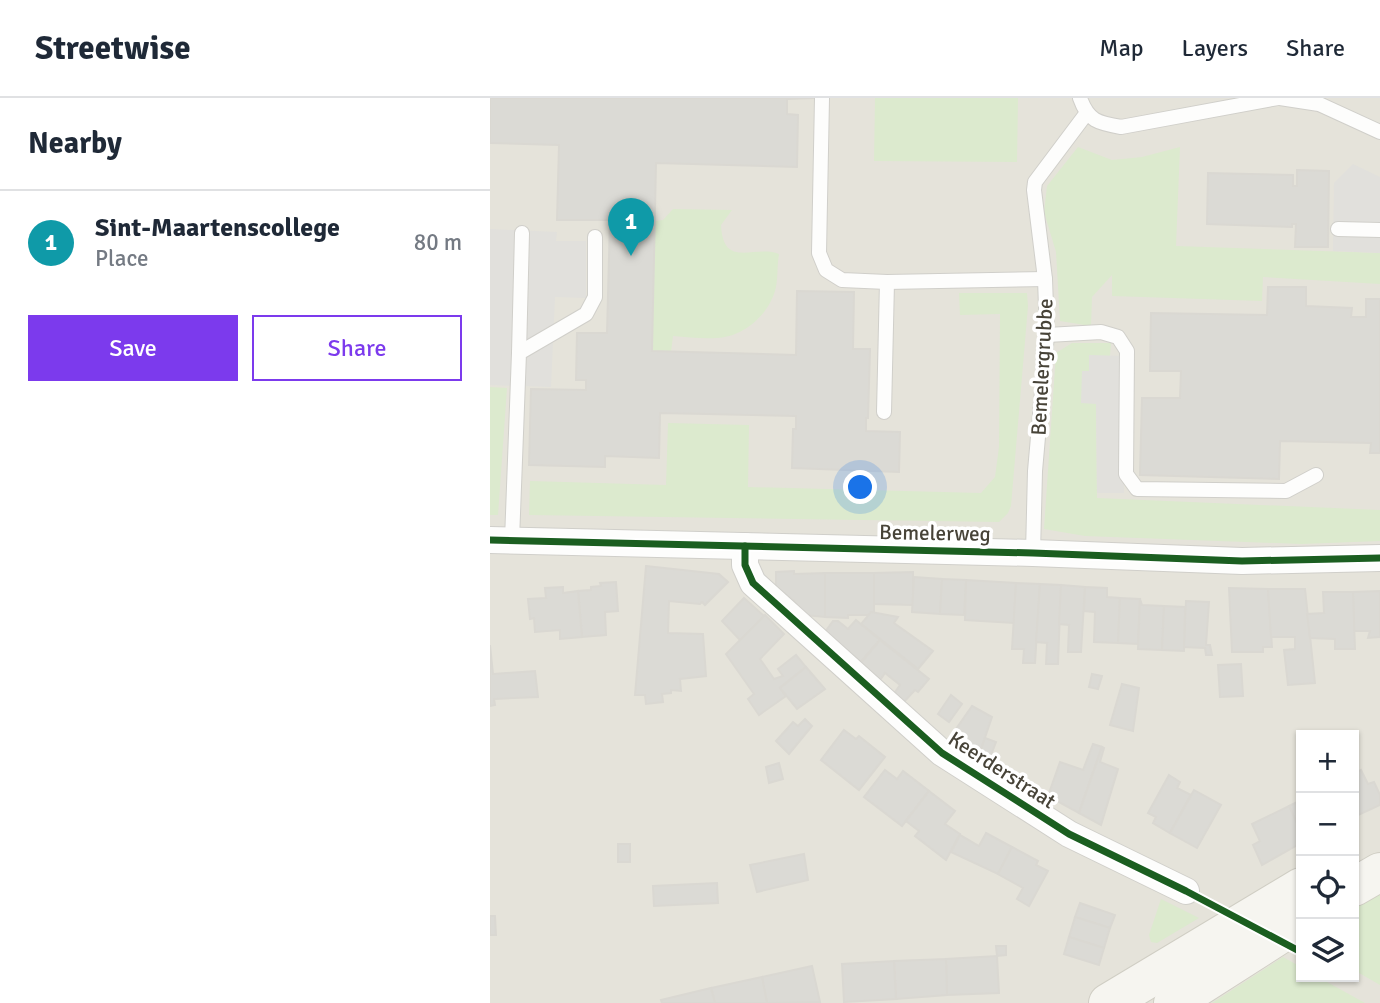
<!DOCTYPE html>
<html lang="en">
<head>
<meta charset="utf-8">
<style>
  :root { --surface:#fff; --page:#f6f6f7; --text:#1f2937; --muted:#747a83; --line:#e0e1e3; --accent:#7c3aed }
  body { margin:0; font-family:Signika,sans-serif; background:var(--page); color:var(--text) }
  .controls { position:absolute; right:21px; bottom:21px; display:grid; overflow:hidden; border-radius:0px; box-shadow:0 2px 5px #0004 }
  .controls button { width:63px; height:63px; display:grid; place-items:center; padding:0; border:0; border-bottom:2px solid var(--line); background:var(--surface); color:var(--text); font:35px sans-serif }
  .you { position:absolute; left:371px; top:390px; width:24px; height:24px; margin:-18px; border:5px solid #fff; border-radius:50%; background:#1a73e8; box-shadow:0 0 0 10px #1a73e833 }
  .badge { display:grid; place-items:center; width:46px; height:46px; border-radius:50%; background:var(--accent); color:#fff; font-size:23px; font-weight:700 }
  .pin { position:absolute; translate:-50% -58px; filter:drop-shadow(0 2px 4px #0008) }
  .pin::after { content:''; position:absolute; top:37px; width:24px; height:21px; background:inherit; clip-path:polygon(0 0,100% 0,50% 100%) }
  .list { margin:0; padding:0; list-style:none }
  h2 { display:flex; justify-content:space-between; align-items:center; height:91px; margin:0; padding:0 28px; font-size:30px }
  h2 small { font-size:23px; font-weight:400; color:var(--muted) }
  .list li { display:grid; grid-template-columns:46px 1fr auto; gap:21px; align-items:center; box-sizing:border-box; height:105px; padding:0 28px; border-top:2px solid var(--line) }
  .list b { display:block; font-size:26px; white-space:nowrap }
  .list p { margin:0; font-size:23px; white-space:nowrap; color:var(--muted) }
  .list em { font-size:23px; font-style:normal; color:var(--muted) }
  .actions { display:flex; gap:14px; padding:21px 28px }
  .actions a { flex:1; padding:16px 0; border:2px solid var(--accent); border-radius:0px; text-align:center; font-size:24px; color:var(--accent) }
  .actions .main { background:var(--accent); color:#fff }
  .icon { flex:none; width:38px; height:38px; fill:none; stroke:currentColor; stroke-width:2; stroke-linecap:round; stroke-linejoin:round }
  .map { position:relative; flex:none; width:890px; height:905px; overflow:hidden }
  header { display:flex; align-items:center; gap:42px; box-sizing:border-box; height:98px; padding:0 35px; background:var(--surface); border-bottom:2px solid var(--line) }
  header strong { font-size:33px }
  nav { display:flex; gap:38px; margin-inline-start:auto; font-size:24px }
  main { display:flex }
  aside { flex:1; background:var(--surface) }
  .map>svg:first-child { display:block }
</style>
</head>
<body>
<header>
<strong>Streetwise</strong>
<nav><a>Map</a><a>Layers</a><a>Share</a></nav>
</header>
<main>
<aside>
<h2>Nearby<small></small></h2>
<ul class="list">
<li><span class="badge" style="background:#0f9aa8">1</span><div><b>Sint-Maartenscollege</b><p>Place</p></div><em>80 m</em></li>
</ul>
<div class="actions"><a class="main">Save</a><a>Share</a></div>
</aside>
<div class="map">
<svg width="890" height="905" viewBox="0 0 890 905">
  <rect width="100%" height="100%" fill="#f2f1ec"/>
  <path fill="#e5e3da" fill-rule="evenodd" d="M0,0H890V905H0ZM811,637H864V879H811Z"/>
  <g fill="#dceace">
    <polygon points="385,0 528,0 527,64 384,63"/>
    <polygon points="588,49 622,62 652,59 690,49 686,148 890,155 890,186 773,179 772,203 622,198 622,177 602,199 601,228 570,223 566,154 554,114 557,88"/>
    <path d="M183,111L242,112L231,127C233,172 265,146 289,156C287,167 288,179 286,189C280,216 254,239 227,240C212,241 197,239 183,238L181,254L162,253L165,123L173,122Z"/>
    <polygon points="469,195 537,195 538,208 521,408 518,415 509,424 39,417 40,383 176,387 178,325 259,327 258,389 491,395 505,379 509,349 510,216 470,217"/>
    <polygon points="582,245 621,245 620,258 599,258 599,273 592,273 606,306 607,400 890,412 890,443 811,446 595,438 554,431 566,255"/>
    <polygon points="0,289 17,290 8,417 0,417"/>
    <polygon points="890,794 890,887 864,872 864,810"/>
    <polygon points="671,801 709,820 667,845 661,844 659,837"/>
    <polygon points="793,859 811,869 811,879 828,879 875,905 722,905"/>
  </g>
  <g fill="#e1e0dc">
    <polygon points="863,66 890,79 890,155 843,153 844,85"/>
    <polygon points="0,131 67,134 66,143 96,143 96,200 65,199 61,289 0,287"/>
    <polygon points="599,257 635,258 634,395 607,395 606,306 591,305 592,273 599,273"/>
  </g>
  <g fill="#dbdad5" stroke="#dad8d2" stroke-width="2">
    <polygon points="0,0 325,0 297,1 297,16 308,17 307,69 166,65 162,253 306,257 307,193 364,194 363,251 380,251 378,320 376,320 376,333 410,334 409,374 302,370 303,331 306,331 306,318 170,315 169,360 115,358 115,369 39,367 41,291 96,292 96,282 86,282 87,235 117,235 120,122 67,122 69,47 0,45"/>
    <polygon points="807,72 839,73 838,149 805,149 806,126 802,126 802,129 717,126 718,75 803,77 803,88 807,88"/>
    <polygon points="778,189 816,189 816,208 862,210 861,219 876,219 876,201 890,201 890,355 880,355 881,345 790,343 789,381 650,377 652,300 690,300 691,273 660,273 661,215 777,217"/>
    <polygon points="156,468 229,476 238,484 215,507 212,504 210,506 179,503 178,535 213,536 216,578 190,581 191,593 181,592 181,595 172,596 173,604 156,606 155,597 145,597"/>
    <polygon points="304,473 304,476 335,475 335,519 314,517 304,503 286,489 286,474"/>
    <polygon points="423,474 423,507 384,506 384,475"/>
    <polygon points="335,475 384,475 384,514 378,517 358,517 358,520 335,519"/>
    <polygon points="424,479 452,481 450,516 422,514"/>
    <polygon points="452,481 476,482 474,517 450,516"/>
    <polygon points="476,482 526,485 524,525 475,522"/>
    <polygon points="126,484 128,513 115,514 116,537 92,539 88,493 101,492 101,489 111,488 110,485"/>
    <polygon points="526,485 550,486 545,565 533,565 534,551 522,551"/>
    <polygon points="550,486 571,487 568,566 556,566 557,545 546,544"/>
    <polygon points="571,487 595,489 591,554 578,554 579,527 569,526"/>
    <polygon points="73,489 73,495 88,493 92,539 70,541 70,532 45,534 44,520 40,521 38,501 56,500 55,490"/>
    <polygon points="595,489 617,490 617,499 630,500 628,545 604,544 605,514 594,513"/>
    <polygon points="739,490 778,491 782,549 773,549 773,554 742,554"/>
    <polygon points="778,491 815,491 825,585 798,587 794,552 805,551 805,539 781,539"/>
    <polygon points="890,493 890,539 878,540 880,533 864,533 863,494"/>
    <polygon points="833,494 863,494 865,551 845,551 845,541 820,540 817,516 834,515"/>
    <polygon points="254,500 274,518 250,542 232,523"/>
    <polygon points="630,500 650,501 648,546 628,545"/>
    <polygon points="650,501 652,507 674,508 672,552 648,551"/>
    <polygon points="696,503 719,504 716,547 720,547 722,557 716,557 715,550 694,549"/>
    <polygon points="674,508 695,509 694,553 672,552"/>
    <polygon points="381,514 408,519 404,525 443,553 428,571 371,526"/>
    <polygon points="275,517 294,536 270,561 284,581 293,578 288,571 306,557 316,569 290,590 296,598 269,617 258,601 264,596 236,556"/>
    <polygon points="366,522 390,542 371,564 335,534 343,523 348,523 358,531"/>
    <polygon points="390,542 439,581 428,594 425,592 413,605 403,597 410,587 395,575 388,585 368,568"/>
    <polygon points="0,547 3,576 45,573 48,599 4,601 5,607 0,608"/>
    <polygon points="751,566 753,598 730,599 728,567"/>
    <polygon points="316,569 335,591 307,611 290,590"/>
    <polygon points="602,576 612,578 608,591 599,589"/>
    <polygon points="632,586 649,590 643,633 620,627"/>
    <polygon points="461,597 472,606 459,624 448,616"/>
    <polygon points="482,608 502,619 488,660 459,641"/>
    <polygon points="315,621 322,628 299,656 286,643 303,624 308,628"/>
    <polygon points="354,632 366,641 369,638 395,659 369,692 331,662"/>
    <polygon points="495,640 506,644 499,662 489,658"/>
    <polygon points="603,646 612,649 589,715 558,698 570,664 593,672"/>
    <polygon points="612,649 614,650 610,664 628,671 611,727 589,715"/>
    <polygon points="289,665 293,681 279,685 276,669"/>
    <polygon points="395,672 407,681 413,673 439,693 412,728 374,699"/>
    <polygon points="871,672 878,686 884,684 890,697 890,707 864,719 864,676"/>
    <polygon points="679,677 690,684 687,690 701,697 680,735 663,725 666,719 658,715"/>
    <polygon points="704,692 731,707 707,750 680,735"/>
    <polygon points="439,693 465,713 455,726 470,736 456,762 425,738 429,733 416,723"/>
    <polygon points="811,702 811,734 799,708"/>
    <polygon points="799,708 811,734 811,745 772,767 763,747 770,743 762,726"/>
    <polygon points="496,735 522,749 508,776 461,754 470,737 489,748"/>
    <rect x="128" y="746" width="12" height="18"/>
    <polygon points="522,749 548,763 546,767 558,773 539,808 527,801 533,790 508,776"/>
    <polygon points="314,756 318,782 267,794 260,767"/>
    <polygon points="227,785 228,805 164,808 163,788"/>
    <polygon points="590,805 625,817 620,830 585,819"/>
    <polygon points="0,818 5,818 6,837 0,837"/>
    <polygon points="585,819 620,830 614,850 579,839"/>
    <polygon points="579,839 614,850 609,867 574,856"/>
    <polygon points="506,848 516,848 516,857 507,858"/>
    <polygon points="507,858 509,895 457,897 456,861"/>
    <polygon points="456,861 457,897 406,901 404,863"/>
    <polygon points="404,863 406,901 354,904 352,866"/>
    <polygon points="322,868 330,904 277,905 272,879"/>
    <polygon points="272,879 277,905 225,905 221,890"/>
    <polygon points="221,890 225,905 172,905 171,902"/>
  </g>
  <g fill="none" stroke-linecap="round" stroke-linejoin="round">
    <defs>
      <g id="lane">
        <polyline points="332,0 329,155 336,172 352,182 397,184 555,181"/>
        <path d="M590,0C598,23 608,25 631,29L788,0"/>
        <polyline points="790,0 829,6 890,34"/>
        <polyline points="848,131 890,132"/>
        <polyline points="557,237 611,234 628,239 637,253 636,376 647,391 796,393 826,377"/>
        <polyline points="29,255 32,135"/>
        <polyline points="394,314 397,184"/>
        <polyline points="22,442 29,255 96,216 105,199 105,139"/>
        <polyline points="543,455 545,373 557,237 555,181 544,92 545,84 596,16"/>
      </g>
      <g id="street">
        <polyline points="0,442 543,455 752,463 890,460"/>
        <polyline points="255,448 255,467 263,485 452,655 579,736 696,793"/>
      </g>
      <g id="secondary">
        <polyline points="864,789 890,774"/>
        <polyline points="618,905 811,789"/>
        <polyline points="683,905 811,823"/>
      </g>
    </defs>
    <use href="#lane" stroke="#d0cfca" stroke-width="16"/>
    <use href="#street" stroke="#d0cfca" stroke-width="28"/>
    <use href="#secondary" stroke="#d0cec4" stroke-width="40"/>
    <use href="#lane" stroke="#fdfdfc" stroke-width="14"/>
    <use href="#street" stroke="#fdfdfc" stroke-width="26"/>
    <use href="#secondary" stroke="#f6f5f0" stroke-width="38"/>
    <defs>
      <g id="cycleway">
        <polyline points="0,442 543,455 752,463 890,460"/>
        <polyline points="255,448 255,467 263,485 452,655 579,736 696,793 811,854"/>
      </g>
    </defs>
    <use href="#cycleway" stroke="#fff" stroke-width="11"/>
    <use href="#cycleway" stroke="#1b5e20" stroke-width="7"/>
  </g>
  <g text-anchor="middle" stroke-width="7" stroke-linejoin="round" paint-order="stroke">
    <g font-size="21" fill="#474338" stroke="#fff">
      <text transform="translate(552 269) rotate(-87)" y="7">Bemelergrubbe</text>
      <text transform="translate(445 435) rotate(1)" y="7">Bemelerweg</text>
      <text transform="translate(512 672) rotate(33)" y="7">Keerderstraat</text>
    </g>
  </g>
</svg>
<div class="controls">
<button>+</button>
<button>−</button>
<button><svg class="icon" aria-label="locate" viewBox="0 0 24 24"><circle cx="12" cy="12" r="6"/><path d="M12 2v4M12 18v4M2 12h4M18 12h4"/></svg></button>
<button><svg class="icon" aria-label="layers" viewBox="0 0 24 24"><path d="M12 4l9 5-9 5-9-5zM3 14l9 5 9-5"/></svg></button>
</div>
<div class="you"></div>
<div class="pin badge" style="left:141px;top:158px;background:#0f9aa8">1</div>
</div>
</main>
</body>
</html>
